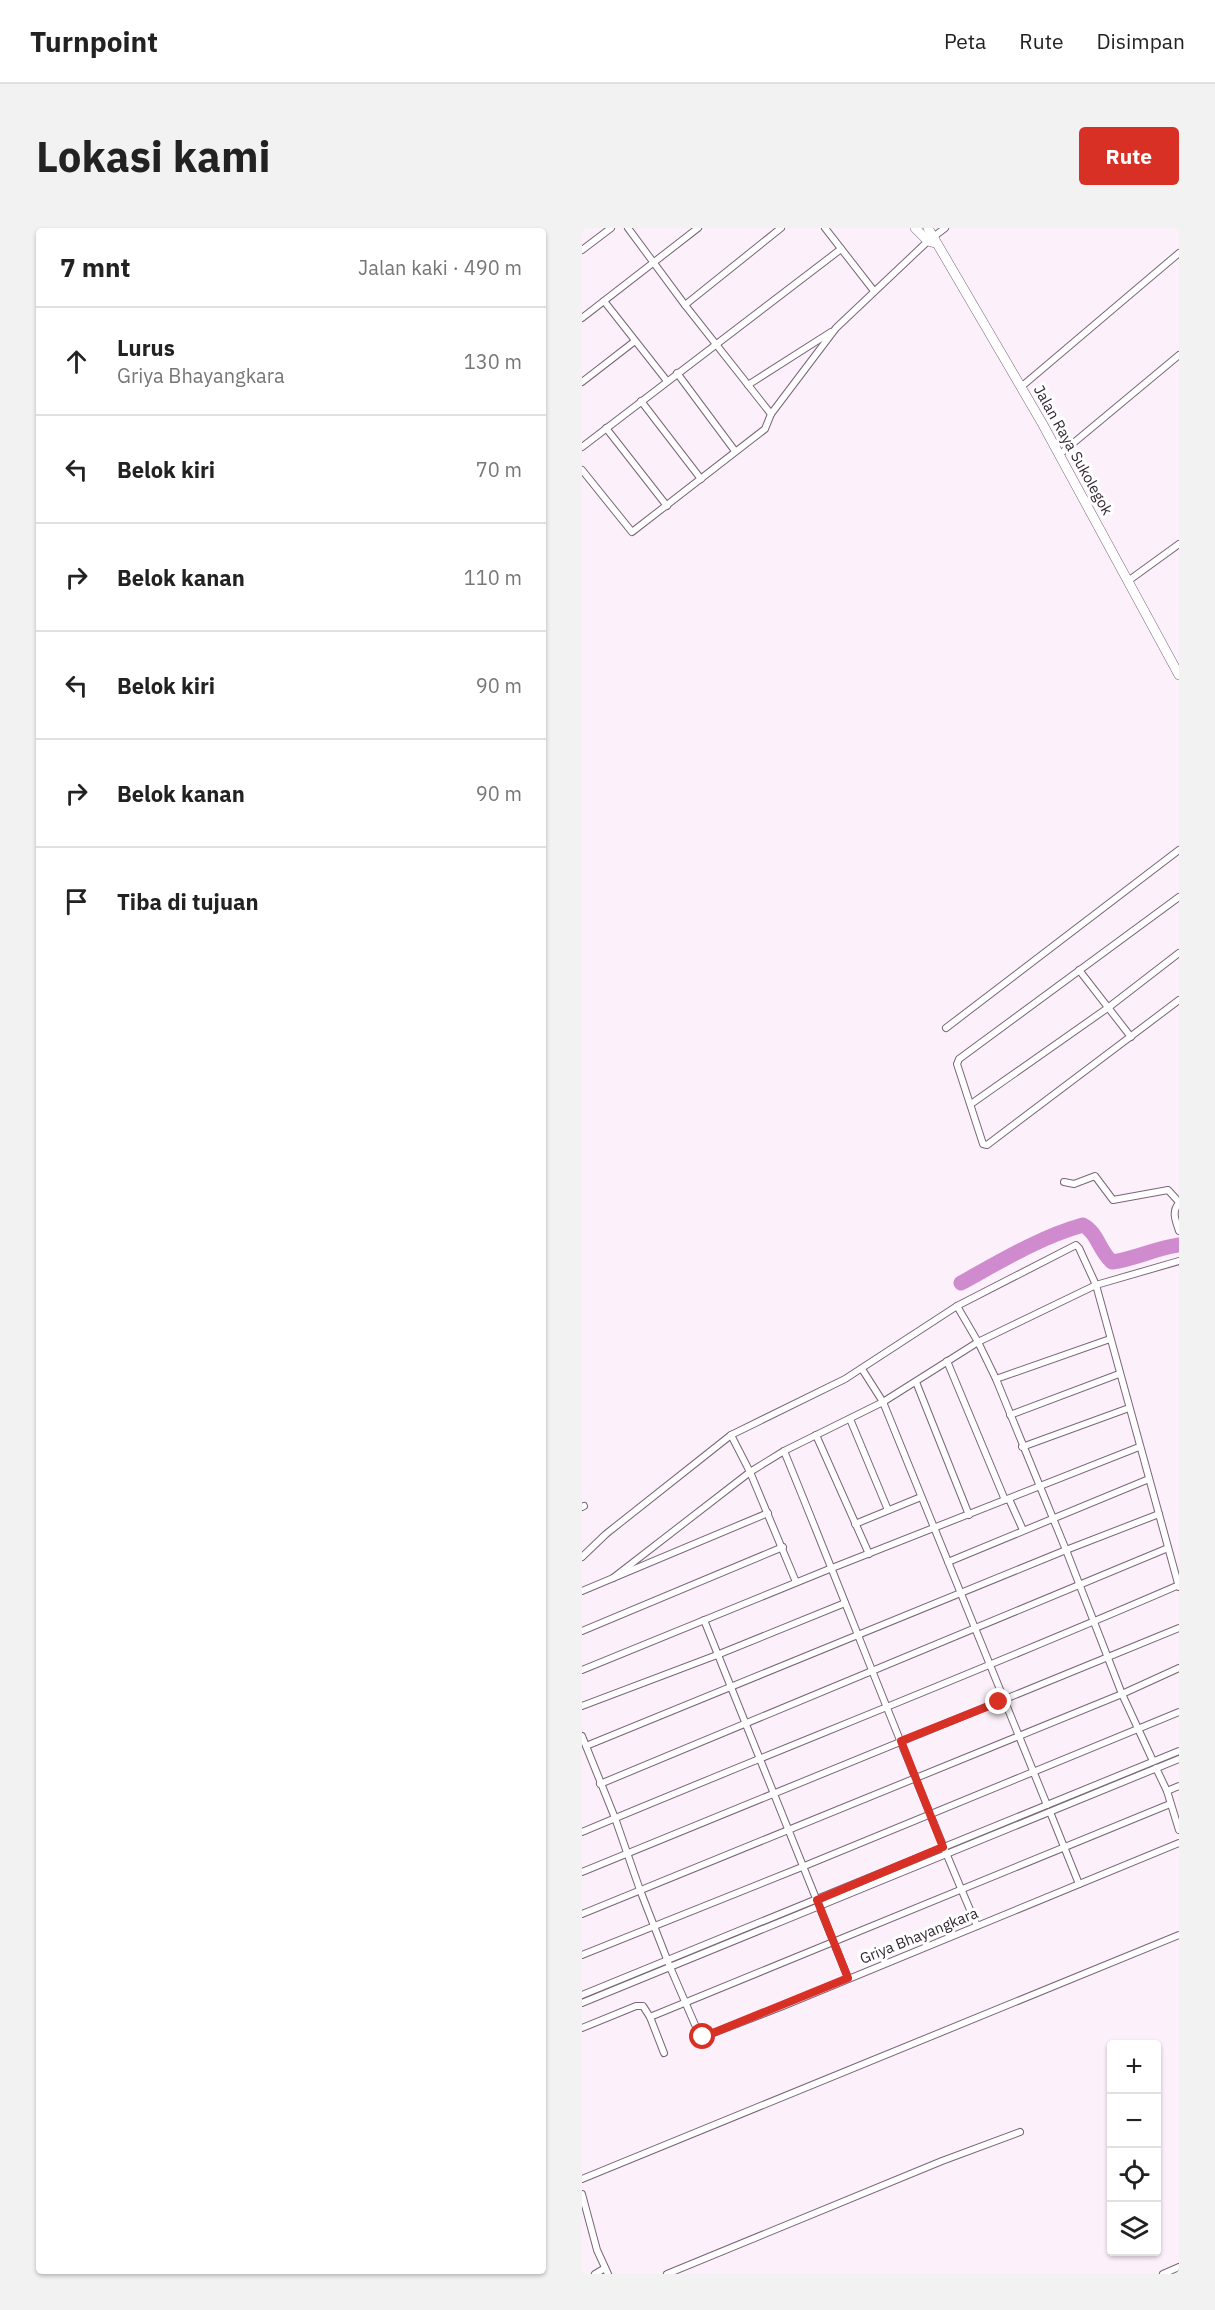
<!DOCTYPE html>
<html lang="id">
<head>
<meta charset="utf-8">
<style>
  :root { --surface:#fff; --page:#f2f2f2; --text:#222; --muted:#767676; --line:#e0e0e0; --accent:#d93025 }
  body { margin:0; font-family:"IBM Plex Sans",sans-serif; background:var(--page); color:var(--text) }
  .controls { position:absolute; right:18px; bottom:18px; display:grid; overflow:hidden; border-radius:6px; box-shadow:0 2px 4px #0004 }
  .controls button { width:54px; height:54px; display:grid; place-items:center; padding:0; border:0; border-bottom:2px solid var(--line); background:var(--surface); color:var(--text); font:30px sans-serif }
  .stop { position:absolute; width:18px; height:18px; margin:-14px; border:4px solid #d93025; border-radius:50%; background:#fff }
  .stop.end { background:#d93025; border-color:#fff; box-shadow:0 2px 6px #0008 }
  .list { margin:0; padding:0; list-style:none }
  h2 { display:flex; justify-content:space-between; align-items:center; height:78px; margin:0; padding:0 24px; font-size:26px }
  h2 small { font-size:20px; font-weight:400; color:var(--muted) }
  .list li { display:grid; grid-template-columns:39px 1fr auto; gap:18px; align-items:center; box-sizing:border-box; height:108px; padding:0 24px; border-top:2px solid var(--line) }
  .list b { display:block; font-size:22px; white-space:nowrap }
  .list p { margin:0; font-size:20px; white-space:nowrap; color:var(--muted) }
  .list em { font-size:20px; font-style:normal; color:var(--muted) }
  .icon { flex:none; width:33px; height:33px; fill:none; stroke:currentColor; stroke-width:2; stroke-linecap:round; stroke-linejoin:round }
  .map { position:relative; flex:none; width:597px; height:2046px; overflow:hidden; border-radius:6px }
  header { display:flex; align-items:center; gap:36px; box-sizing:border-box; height:84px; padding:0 30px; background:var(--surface); border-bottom:2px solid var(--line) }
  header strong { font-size:28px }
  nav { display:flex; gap:33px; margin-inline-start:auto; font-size:21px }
  .intro { display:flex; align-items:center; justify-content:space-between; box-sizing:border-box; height:144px; padding:0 36px }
  h1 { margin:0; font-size:42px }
  .button { padding:15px 27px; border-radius:6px; background:var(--accent); color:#fff; font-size:21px; font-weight:700 }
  main { display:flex; gap:36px; padding:0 36px }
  aside { flex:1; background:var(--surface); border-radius:6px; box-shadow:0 2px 4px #0004 }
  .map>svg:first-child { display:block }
</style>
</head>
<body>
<header>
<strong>Turnpoint</strong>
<nav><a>Peta</a><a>Rute</a><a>Disimpan</a></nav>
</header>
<div class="intro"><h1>Lokasi kami</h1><a class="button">Rute</a></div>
<main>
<aside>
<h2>7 mnt<small>Jalan kaki · 490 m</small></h2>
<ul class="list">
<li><svg class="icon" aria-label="ahead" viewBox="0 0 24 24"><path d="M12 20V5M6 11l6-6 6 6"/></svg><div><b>Lurus</b><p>Griya Bhayangkara</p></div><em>130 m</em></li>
<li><svg class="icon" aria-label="left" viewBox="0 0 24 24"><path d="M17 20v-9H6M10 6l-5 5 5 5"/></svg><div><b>Belok kiri</b></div><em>70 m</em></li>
<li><svg class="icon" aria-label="right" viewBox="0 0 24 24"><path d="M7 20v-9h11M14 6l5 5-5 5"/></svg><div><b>Belok kanan</b></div><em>110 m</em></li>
<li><svg class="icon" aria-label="left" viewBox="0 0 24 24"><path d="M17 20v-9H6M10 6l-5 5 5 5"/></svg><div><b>Belok kiri</b></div><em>90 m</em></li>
<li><svg class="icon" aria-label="right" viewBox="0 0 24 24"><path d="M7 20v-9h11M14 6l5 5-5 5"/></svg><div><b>Belok kanan</b></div><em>90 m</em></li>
<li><svg class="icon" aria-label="arrive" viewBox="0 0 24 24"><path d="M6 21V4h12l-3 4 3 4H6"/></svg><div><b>Tiba di tujuan</b></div></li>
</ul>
</aside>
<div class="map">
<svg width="597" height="2046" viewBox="0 0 597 2046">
  <rect width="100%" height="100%" fill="#fcf1fb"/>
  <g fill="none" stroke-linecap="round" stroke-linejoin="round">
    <path stroke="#cf8bcd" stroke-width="15" d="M379,1055C419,1033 458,1009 501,997C516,1005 517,1023 530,1034C553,1031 574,1020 597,1017"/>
    <defs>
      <g id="street">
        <polyline points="46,0 103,77 189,186"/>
        <polyline points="243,0 292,63"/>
        <polyline points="0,22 29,0"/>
        <polyline points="22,73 85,153"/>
        <polyline points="103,77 199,0"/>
        <polyline points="0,90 116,0"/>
        <polyline points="95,145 153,223"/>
        <polyline points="0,154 53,113"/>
        <polyline points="166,157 249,104"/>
        <polyline points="439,159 597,25"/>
        <polyline points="59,173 119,251"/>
        <polyline points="24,200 85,278"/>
        <polyline points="0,219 259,21"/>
        <polyline points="477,227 597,127"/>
        <polyline points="0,242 50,304 183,201 189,186 254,100 346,13 363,0"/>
        <polyline points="546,353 597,316"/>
        <polyline points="597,669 377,831 375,836 401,916 405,917 597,772"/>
        <polyline points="497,742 549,809"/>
        <polyline points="364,800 597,622"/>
        <polyline points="389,876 527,779 597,725"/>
        <polyline points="482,954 492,956 513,948 531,972 586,962 597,974"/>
        <path d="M597,975C589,984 594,993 597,1003"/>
        <polyline points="375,1078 396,1114 414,1151 484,1322 540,1466 571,1533"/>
        <polyline points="365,1133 423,1272"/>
        <polyline points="280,1141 301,1174 465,1577"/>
        <polyline points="414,1151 528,1111"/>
        <polyline points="334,1154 387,1287"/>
        <polyline points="428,1187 537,1146"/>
        <polyline points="268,1191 306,1282"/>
        <polyline points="149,1207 168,1244 214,1354"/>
        <polyline points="234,1207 287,1326"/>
        <polyline points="440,1219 547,1180"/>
        <path d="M202,1223C267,1381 327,1541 395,1698"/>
        <polyline points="427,1271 441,1302"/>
        <polyline points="0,1279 2,1278"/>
        <polyline points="273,1296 339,1269"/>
        <polyline points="0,1329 24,1306 149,1207 263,1151 375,1078 494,1017 497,1020 514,1057 597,1359"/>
        <polyline points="366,1334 567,1251"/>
        <polyline points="31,1350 168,1244 202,1223 301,1174 396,1114 514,1057 597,1033"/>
        <polyline points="0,1363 186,1285"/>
        <polyline points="122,1392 266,1750"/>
        <polyline points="0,1403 201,1319"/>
        <polyline points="0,1442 250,1340 557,1219"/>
        <polyline points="0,1478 135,1427 263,1375"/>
        <polyline points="0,1508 33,1590 58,1662 88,1739 117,1806 121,1809 201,1778 597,1615"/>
        <polyline points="4,1518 484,1322 577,1286"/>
        <polyline points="574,1540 585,1563 597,1602"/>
        <polyline points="18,1556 586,1320"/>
        <polyline points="585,1563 597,1558"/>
        <polyline points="468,1584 497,1656"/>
        <path d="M0,1604C198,1521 399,1443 597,1357"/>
        <polyline points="0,1644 597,1400"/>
        <polyline points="0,1686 540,1466 597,1440"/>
        <polyline points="0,1727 220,1639 597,1484"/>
        <polyline points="0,1767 597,1523"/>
        <polyline points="0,1775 597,1531"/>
        <polyline points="68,1789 588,1576"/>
        <polyline points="0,1800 54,1778 61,1778 68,1789 82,1825"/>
        <polyline points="0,1951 597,1707"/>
        <polyline points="0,1966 15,2022 26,2046"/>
        <polyline points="13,2046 23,2040"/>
        <polyline points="85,2046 360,1933 438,1904"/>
        <polyline points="581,2046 597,2039"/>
      </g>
      <g id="secondary">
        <polyline points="333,0 346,13 353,15"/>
        <polyline points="346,0 460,195 597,447"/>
      </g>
    </defs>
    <use href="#street" stroke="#7b647a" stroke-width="8"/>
    <use href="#secondary" stroke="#7b647a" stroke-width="10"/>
    <use href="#street" stroke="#fff" stroke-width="6"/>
    <use href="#secondary" stroke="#fff" stroke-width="9"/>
  </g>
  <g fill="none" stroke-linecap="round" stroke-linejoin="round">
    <polyline stroke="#d93025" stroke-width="8" points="121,1809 266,1750 235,1672 361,1619 319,1513 417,1474"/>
  </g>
  <g text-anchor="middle" stroke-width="6" stroke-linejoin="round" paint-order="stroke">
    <g font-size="15" fill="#322832" stroke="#fff">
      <text transform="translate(491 222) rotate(61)" y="5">Jalan Raya Sukolegok</text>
      <text transform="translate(337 1708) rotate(-22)" y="5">Griya Bhayangkara</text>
    </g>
  </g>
</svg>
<div class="controls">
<button>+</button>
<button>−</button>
<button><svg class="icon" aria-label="locate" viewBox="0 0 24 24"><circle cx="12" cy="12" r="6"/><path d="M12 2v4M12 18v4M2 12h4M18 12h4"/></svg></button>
<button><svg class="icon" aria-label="layers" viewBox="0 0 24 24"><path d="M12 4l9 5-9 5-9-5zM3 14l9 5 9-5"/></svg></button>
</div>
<div class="stop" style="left:121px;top:1809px"></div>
<div class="stop end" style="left:417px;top:1474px"></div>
</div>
</main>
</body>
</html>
